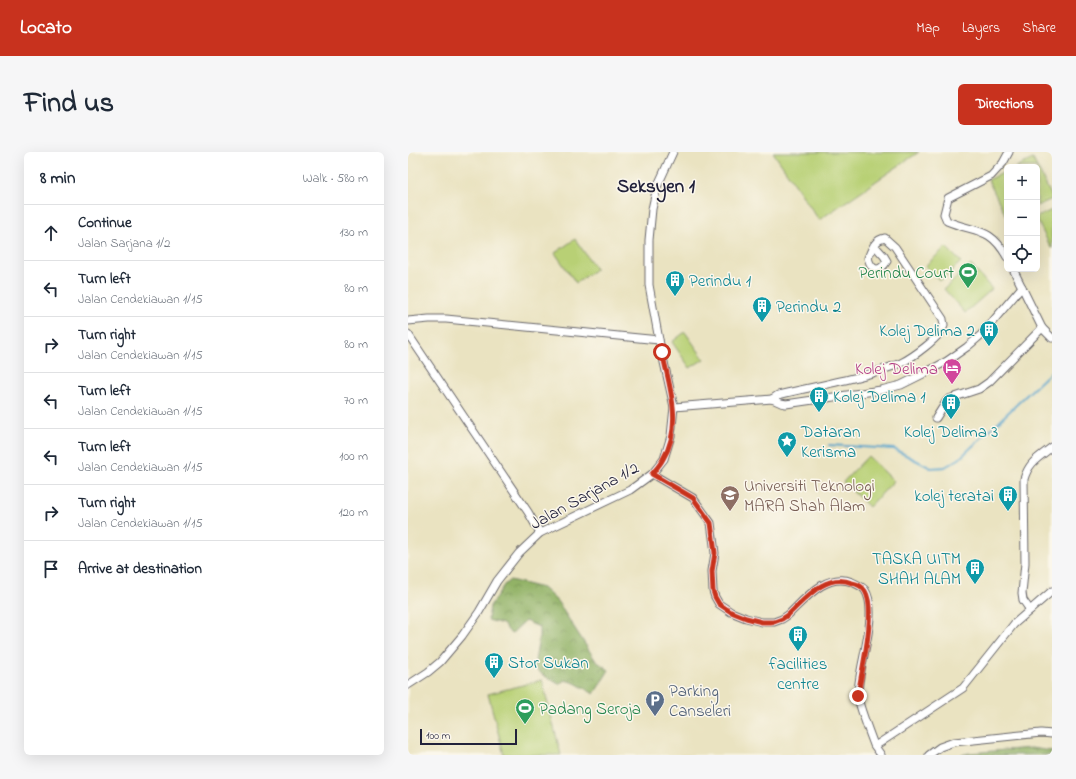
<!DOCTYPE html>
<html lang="en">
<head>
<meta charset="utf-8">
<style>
  :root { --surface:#fff; --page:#f6f6f7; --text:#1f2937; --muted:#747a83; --line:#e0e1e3; --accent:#c8321e }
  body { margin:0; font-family:"Indie Flower",sans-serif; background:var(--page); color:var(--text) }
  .controls { position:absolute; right:12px; top:12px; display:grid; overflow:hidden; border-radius:6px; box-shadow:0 4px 16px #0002 }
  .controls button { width:36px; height:36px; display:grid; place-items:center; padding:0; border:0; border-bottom:1px solid var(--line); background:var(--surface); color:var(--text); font:20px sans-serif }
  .scale { position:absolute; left:12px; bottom:10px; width:97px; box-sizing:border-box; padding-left:4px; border:2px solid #22223b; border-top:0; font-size:11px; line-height:14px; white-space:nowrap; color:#22223b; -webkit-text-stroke:3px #fbf7ec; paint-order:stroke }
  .stop { position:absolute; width:12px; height:12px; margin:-9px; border:3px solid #c8321e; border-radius:50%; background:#fff }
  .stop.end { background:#c8321e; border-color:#fff; box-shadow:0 1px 4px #0008 }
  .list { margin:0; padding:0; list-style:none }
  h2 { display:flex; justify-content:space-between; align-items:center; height:52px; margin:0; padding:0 16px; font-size:17px }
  h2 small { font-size:13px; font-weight:400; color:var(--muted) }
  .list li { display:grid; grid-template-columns:26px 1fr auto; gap:12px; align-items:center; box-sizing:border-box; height:56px; padding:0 16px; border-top:1px solid var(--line) }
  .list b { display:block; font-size:15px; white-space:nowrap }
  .list p { margin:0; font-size:13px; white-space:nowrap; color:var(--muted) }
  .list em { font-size:13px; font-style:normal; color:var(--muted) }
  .icon { flex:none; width:22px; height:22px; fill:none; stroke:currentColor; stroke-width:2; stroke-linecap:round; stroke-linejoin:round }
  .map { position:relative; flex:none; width:644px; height:603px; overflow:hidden; border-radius:6px }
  header { display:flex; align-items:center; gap:24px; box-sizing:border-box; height:56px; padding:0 20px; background:var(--accent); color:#fff }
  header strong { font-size:19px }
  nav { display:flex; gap:22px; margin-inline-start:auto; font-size:14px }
  .intro { display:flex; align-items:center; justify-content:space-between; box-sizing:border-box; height:96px; padding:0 24px }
  h1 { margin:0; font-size:28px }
  .button { padding:10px 18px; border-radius:6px; background:var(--accent); color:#fff; font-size:14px; font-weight:700 }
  main { display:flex; gap:24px; padding:0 24px }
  aside { flex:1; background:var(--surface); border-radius:6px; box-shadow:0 4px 16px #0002 }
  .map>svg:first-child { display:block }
</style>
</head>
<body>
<header>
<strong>Locato</strong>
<nav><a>Map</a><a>Layers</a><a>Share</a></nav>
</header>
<div class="intro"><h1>Find us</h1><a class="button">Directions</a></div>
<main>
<aside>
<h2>8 min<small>Walk · 580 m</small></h2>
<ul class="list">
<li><svg class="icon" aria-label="ahead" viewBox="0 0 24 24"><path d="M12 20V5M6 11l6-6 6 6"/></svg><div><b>Continue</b><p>Jalan Sarjana 1/2</p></div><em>130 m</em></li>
<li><svg class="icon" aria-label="left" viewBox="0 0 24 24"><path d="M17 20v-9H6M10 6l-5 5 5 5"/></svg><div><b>Turn left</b><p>Jalan Cendekiawan 1/15</p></div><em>80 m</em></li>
<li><svg class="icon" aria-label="right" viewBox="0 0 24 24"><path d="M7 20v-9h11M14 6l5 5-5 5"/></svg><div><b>Turn right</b><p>Jalan Cendekiawan 1/15</p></div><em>80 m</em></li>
<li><svg class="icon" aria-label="left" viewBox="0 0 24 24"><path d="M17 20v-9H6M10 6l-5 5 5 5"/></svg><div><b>Turn left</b><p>Jalan Cendekiawan 1/15</p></div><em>70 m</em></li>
<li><svg class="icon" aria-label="left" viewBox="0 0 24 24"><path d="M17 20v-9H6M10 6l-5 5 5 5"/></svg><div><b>Turn left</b><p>Jalan Cendekiawan 1/15</p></div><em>100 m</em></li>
<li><svg class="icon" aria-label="right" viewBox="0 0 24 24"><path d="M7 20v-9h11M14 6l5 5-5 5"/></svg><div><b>Turn right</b><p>Jalan Cendekiawan 1/15</p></div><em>120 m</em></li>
<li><svg class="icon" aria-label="arrive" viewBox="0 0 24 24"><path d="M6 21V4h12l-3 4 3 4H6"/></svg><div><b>Arrive at destination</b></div></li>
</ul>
</aside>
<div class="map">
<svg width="644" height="603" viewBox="0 0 644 603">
  <defs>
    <pattern id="forest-crowns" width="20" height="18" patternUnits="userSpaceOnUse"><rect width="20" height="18" fill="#92b266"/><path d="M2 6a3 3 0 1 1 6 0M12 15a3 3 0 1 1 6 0" fill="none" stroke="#779055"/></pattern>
  </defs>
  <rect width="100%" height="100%" fill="#fbf7ec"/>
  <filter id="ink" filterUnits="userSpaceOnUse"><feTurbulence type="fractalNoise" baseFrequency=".025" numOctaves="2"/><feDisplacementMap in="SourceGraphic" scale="8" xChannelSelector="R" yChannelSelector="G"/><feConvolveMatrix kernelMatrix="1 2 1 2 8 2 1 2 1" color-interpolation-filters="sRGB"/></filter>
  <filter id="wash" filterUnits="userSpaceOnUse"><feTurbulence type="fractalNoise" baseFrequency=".012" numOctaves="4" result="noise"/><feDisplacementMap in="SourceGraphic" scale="16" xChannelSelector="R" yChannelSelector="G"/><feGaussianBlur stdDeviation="0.9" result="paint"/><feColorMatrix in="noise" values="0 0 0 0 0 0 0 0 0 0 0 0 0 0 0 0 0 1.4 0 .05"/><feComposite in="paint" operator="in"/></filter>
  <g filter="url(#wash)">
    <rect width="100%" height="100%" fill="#eae3c1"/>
    <g fill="url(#forest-crowns)" stroke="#5a6a50">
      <polygon points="102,428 135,436 149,449 188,509 201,518 186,542 167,531 157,528 151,532 135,523 126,515 131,486 131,475 117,469 103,482 95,472 80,468 82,454 96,433"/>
      <polygon points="623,596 644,599 644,603 553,603 561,601"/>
    </g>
    <g fill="#b8d074" stroke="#6d7958">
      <polygon points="365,0 511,0 411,68"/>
      <polygon points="625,7 644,45 644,47 629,54 629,15 608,15"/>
      <polygon points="599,19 599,66 580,28"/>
      <polygon points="644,58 644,96 643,96 629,68 629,65"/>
      <polygon points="167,87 188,117 168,131 147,101"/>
      <polygon points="538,95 553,110 532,129 517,114"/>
      <polygon points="563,113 584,137 557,161 536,137"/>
      <polygon points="277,180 296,207 282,216 264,190"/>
      <polygon points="460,304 486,329 461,355 435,330"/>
      <polygon points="134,528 153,603 96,603 80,542"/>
    </g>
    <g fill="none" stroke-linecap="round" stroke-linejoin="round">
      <polyline stroke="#51a3cc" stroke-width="2" points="421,293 486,297 523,316 537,315 551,307 644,219"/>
    </g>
  </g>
  <g filter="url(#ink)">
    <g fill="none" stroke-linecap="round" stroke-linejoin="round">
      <defs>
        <g id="minor">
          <path d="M599,105C582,74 567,81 539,69L536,62L540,46L583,24L595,11L601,0"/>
          <polyline points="605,117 634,176 644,186"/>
          <polyline points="0,169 21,167 38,167 251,188"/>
          <polyline points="0,182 120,360 132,381"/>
          <path d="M364,247L370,243C410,233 454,227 493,211C503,206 534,185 536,173C536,171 535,169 535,167L487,95L477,86C466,88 464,97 460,106C464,120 472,120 479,109L476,104L466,93"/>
          <polyline points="266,255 364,247 373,251 378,252 473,238 493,233 515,222 539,209 559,195 573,183 614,135"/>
          <polyline points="528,266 538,250 541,247 571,237 581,230 634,176"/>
          <path d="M244,322L285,346L303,371L307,401L304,419L305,439L307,445L311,452L323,460L338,466L354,470H366L374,467L380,463C397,447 418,420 444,430C448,432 454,434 457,438C472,461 449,517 450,544C450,551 463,585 466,593C468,596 471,600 473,603"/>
          <path d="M622,458L615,448L614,441L617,411L616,327C621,310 630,306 644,295"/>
          <polyline points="0,533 20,520 32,510 54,484 71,460 89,429 111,401 132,381 222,338 244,322 256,307 263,284 266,255 251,188 241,133 241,88 244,57 249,35 265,0"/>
          <polyline points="467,594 555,536 606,472 644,439"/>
          <polyline points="521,603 532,595 546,590 633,581 644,582"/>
        </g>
      </defs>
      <use href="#minor" stroke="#68666a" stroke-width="9"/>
      <use href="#minor" stroke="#fff" stroke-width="7"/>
    </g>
  </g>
  <g fill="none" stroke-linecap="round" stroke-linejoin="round" filter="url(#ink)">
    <path stroke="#c8321e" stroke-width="5" d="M254,200C262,235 275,274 255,307C252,313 248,317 244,322L285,346L303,371L307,401L304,419L305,439L307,445L311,452L323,460L338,466L354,470H366L374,467L380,463C397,447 418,420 444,431C449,432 454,434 457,439C469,459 453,520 450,544"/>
  </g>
  <defs>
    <symbol id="stadium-pin" viewBox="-11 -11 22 30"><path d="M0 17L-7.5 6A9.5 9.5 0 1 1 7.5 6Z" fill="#2e9e5b" stroke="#fbf7ec"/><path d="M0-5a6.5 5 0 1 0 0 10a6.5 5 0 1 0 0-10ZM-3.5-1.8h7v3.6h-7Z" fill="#fff"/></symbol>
    <symbol id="building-pin" viewBox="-11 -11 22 30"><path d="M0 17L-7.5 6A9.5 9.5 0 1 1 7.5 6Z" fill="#0f9aa8" stroke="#fbf7ec"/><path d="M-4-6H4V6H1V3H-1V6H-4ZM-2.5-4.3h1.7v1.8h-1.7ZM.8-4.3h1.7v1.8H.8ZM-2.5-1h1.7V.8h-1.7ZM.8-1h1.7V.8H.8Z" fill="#fff"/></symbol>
    <symbol id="hotel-pin" viewBox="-11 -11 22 30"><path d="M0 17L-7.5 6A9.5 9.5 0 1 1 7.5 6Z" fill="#d1479c" stroke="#fbf7ec"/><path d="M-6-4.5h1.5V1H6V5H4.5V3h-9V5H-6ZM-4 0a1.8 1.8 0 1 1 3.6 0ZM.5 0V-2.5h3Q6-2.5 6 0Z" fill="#fff"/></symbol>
    <symbol id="sight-pin" viewBox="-11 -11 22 30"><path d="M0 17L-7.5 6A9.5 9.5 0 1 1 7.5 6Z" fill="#0f9aa8" stroke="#fbf7ec"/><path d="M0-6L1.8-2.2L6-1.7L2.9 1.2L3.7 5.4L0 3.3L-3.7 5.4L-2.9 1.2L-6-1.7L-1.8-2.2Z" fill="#fff"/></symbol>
    <symbol id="university-pin" viewBox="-11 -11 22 30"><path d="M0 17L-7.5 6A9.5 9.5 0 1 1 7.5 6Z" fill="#8d6e63" stroke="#fbf7ec"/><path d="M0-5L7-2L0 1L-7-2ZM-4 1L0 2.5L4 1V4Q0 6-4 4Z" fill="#fff"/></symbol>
    <symbol id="parking-pin" viewBox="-11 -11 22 30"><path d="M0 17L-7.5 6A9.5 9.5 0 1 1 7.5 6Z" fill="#5c6f8a" stroke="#fbf7ec"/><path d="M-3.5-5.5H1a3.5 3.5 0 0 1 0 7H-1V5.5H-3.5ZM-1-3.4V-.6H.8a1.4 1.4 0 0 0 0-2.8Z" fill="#fff"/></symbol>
  </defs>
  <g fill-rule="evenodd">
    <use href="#stadium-pin" x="549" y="109" width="22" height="30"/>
    <use href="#building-pin" x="256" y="117" width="22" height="30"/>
    <use href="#building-pin" x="343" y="143" width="22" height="30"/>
    <use href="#building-pin" x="570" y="167" width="22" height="30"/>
    <use href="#hotel-pin" x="533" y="205" width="22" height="30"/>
    <use href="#building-pin" x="400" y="233" width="22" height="30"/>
    <use href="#building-pin" x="532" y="240" width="22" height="30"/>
    <use href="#sight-pin" x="368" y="278" width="22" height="30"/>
    <use href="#university-pin" x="311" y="332" width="22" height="30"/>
    <use href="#building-pin" x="589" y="332" width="22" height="30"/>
    <use href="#building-pin" x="556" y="405" width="22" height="30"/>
    <use href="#building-pin" x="379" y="472" width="22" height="30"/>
    <use href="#building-pin" x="75" y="499" width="22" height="30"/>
    <use href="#parking-pin" x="236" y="537" width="22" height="30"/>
    <use href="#stadium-pin" x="106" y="545" width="22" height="30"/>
  </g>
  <g text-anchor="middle" stroke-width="3" stroke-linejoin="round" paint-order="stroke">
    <g font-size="17" fill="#27864d" stroke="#fbf7ec" text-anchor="end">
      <text x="546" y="126">Perindu Court</text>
      <text x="131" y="562" text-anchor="start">Padang Seroja</text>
    </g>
    <g font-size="17" fill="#0d838f" stroke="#fbf7ec" text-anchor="start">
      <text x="281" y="134">Perindu 1</text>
      <text x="368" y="160">Perindu 2</text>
      <text x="567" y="184" text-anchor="end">Kolej Delima 2</text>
      <text x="425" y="250">Kolej Delima 1</text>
      <text x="393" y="285">Dataran<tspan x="393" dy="20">Kerisma</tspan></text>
      <text x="543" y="285" text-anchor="middle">Kolej Delima 3</text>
      <text x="586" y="349" text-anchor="end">kolej teratai</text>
      <text x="553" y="412" text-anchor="end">TASKA UITM<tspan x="553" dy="20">SHAH ALAM</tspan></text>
      <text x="100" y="516">Stor Sukan</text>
      <text x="390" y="517" text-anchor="middle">facilities<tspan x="390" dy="20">centre</tspan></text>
    </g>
    <g font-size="17" fill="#b23c85" stroke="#fbf7ec" text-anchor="end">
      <text x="530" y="222">Kolej Delima</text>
    </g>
    <g font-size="17" fill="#785e54" stroke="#fbf7ec" text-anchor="start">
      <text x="336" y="339">Universiti Teknologi<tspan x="336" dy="20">MARA Shah Alam</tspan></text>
    </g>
    <g font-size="17" fill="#22223b" stroke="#fbf7ec">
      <text transform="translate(176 343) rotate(-29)" y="6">Jalan Sarjana 1/2</text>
    </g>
    <g font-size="17" fill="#4e5e75" stroke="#fbf7ec" text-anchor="start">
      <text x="261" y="544">Parking<tspan x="261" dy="20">Canseleri</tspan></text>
    </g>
    <g font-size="19" font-weight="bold" fill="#22223b" stroke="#fbf7ec">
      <text x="248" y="40">Seksyen 1</text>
    </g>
  </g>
</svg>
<div class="controls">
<button>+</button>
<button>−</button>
<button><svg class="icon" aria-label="locate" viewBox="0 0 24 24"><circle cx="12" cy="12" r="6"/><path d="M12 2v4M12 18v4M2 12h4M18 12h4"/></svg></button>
</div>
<div class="scale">100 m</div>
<div class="stop" style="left:254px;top:200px"></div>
<div class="stop end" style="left:450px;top:544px"></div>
</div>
</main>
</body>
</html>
